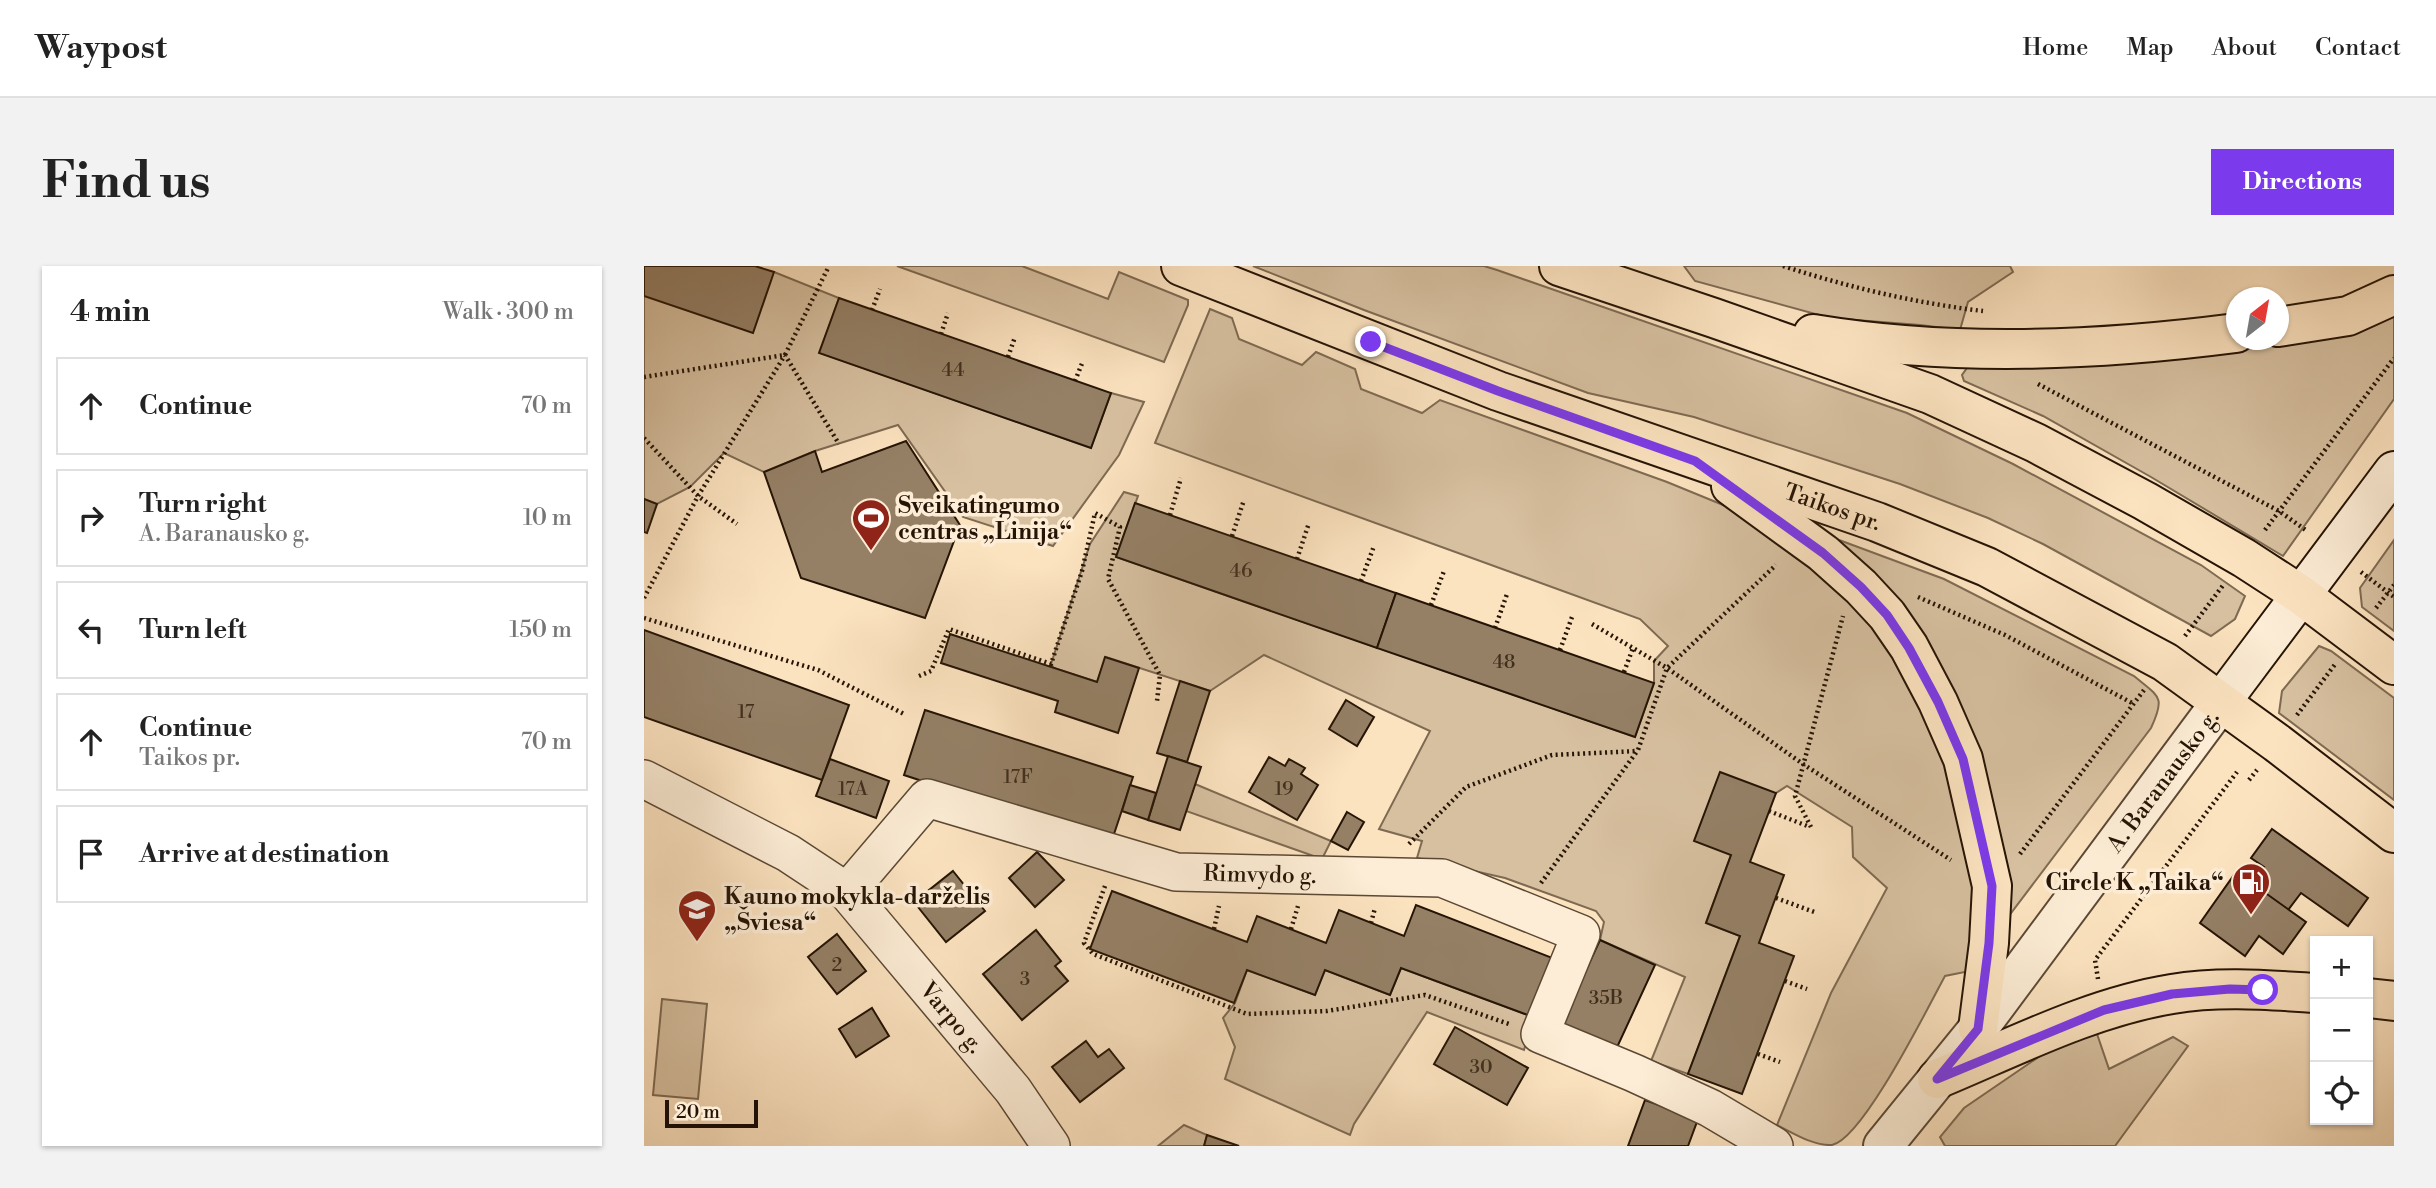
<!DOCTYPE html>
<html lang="en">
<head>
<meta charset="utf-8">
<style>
  :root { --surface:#fff; --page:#f2f2f2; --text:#222; --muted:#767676; --line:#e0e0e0; --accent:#7c3aed }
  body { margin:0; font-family:"Libre Bodoni",serif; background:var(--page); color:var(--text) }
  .controls { position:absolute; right:21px; bottom:21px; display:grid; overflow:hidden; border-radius:0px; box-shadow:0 2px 5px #0004 }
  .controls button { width:63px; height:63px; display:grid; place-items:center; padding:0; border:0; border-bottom:2px solid var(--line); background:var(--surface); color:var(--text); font:35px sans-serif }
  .compass { position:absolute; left:1582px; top:21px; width:63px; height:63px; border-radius:50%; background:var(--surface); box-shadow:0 2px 5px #0004; rotate:31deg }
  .scale { position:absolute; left:21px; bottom:18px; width:93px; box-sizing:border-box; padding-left:7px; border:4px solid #251405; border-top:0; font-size:19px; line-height:24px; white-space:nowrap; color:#251405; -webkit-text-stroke:5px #fdedd6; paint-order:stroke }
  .stop { position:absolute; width:21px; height:21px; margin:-16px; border:5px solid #7c3aed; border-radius:50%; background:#fff }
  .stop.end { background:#7c3aed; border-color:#fff; box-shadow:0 2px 7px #0008 }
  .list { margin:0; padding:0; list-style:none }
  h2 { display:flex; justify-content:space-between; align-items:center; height:91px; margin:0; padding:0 28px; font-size:30px }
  h2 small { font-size:23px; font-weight:400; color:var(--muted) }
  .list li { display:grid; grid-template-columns:46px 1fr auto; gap:21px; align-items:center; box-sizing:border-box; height:98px; margin:0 14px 14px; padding:0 14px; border:2px solid var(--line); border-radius:0px }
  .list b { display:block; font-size:26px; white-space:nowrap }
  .list p { margin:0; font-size:23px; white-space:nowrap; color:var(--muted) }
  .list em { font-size:23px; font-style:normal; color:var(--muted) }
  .icon { flex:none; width:38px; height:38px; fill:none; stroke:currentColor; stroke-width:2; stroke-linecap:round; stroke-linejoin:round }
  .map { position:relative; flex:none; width:1750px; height:880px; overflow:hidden; border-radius:0px }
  header { display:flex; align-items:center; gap:42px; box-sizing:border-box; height:98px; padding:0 35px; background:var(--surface); border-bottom:2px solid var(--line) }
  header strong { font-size:33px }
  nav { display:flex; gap:38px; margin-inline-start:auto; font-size:24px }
  .intro { display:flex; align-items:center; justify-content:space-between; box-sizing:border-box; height:168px; padding:0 42px }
  h1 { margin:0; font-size:49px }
  .button { padding:18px 32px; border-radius:0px; background:var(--accent); color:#fff; font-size:24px; font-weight:700 }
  main { display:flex; gap:42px; padding:0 42px }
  aside { flex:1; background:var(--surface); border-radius:0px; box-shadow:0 2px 5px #0004 }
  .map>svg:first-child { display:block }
</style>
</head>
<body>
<header>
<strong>Waypost</strong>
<nav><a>Home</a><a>Map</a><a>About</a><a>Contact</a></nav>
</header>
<div class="intro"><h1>Find us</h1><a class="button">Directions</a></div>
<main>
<aside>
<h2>4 min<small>Walk · 300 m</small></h2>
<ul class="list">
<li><svg class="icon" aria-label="ahead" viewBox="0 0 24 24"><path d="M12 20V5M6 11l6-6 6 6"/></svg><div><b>Continue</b></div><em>70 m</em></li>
<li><svg class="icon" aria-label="right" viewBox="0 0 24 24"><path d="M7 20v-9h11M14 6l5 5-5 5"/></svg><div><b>Turn right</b><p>A. Baranausko g.</p></div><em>10 m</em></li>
<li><svg class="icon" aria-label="left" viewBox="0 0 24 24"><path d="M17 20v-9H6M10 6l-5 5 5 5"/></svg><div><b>Turn left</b></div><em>150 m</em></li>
<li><svg class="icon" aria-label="ahead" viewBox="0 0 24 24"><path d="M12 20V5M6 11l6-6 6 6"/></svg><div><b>Continue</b><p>Taikos pr.</p></div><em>70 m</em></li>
<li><svg class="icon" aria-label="arrive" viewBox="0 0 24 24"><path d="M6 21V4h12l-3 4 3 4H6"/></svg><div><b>Arrive at destination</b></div></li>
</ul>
</aside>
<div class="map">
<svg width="1750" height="880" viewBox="0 0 1750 880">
  <rect width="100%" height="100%" fill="#fce3c0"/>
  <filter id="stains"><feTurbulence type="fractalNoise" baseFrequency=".00286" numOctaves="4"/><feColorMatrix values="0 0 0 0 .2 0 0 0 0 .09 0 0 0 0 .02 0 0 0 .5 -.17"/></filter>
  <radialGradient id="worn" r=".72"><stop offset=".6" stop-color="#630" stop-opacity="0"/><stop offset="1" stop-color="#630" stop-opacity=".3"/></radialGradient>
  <g fill="#d7c0a0" stroke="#7e6a52" stroke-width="2">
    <polygon points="253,0 378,0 464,33 475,6 544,34 544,39 520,96"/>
    <polygon points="609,0 840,0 853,4 1263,147 1369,198 1557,299 1601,330 1591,353 1567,370 1399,278 1344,252 1256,218 1050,151 944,127 720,44"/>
    <polygon points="1040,0 1366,0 1369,6 1324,36 1316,64 1276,59 1186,52 1051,15"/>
    <polygon points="130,6 195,32 176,87 447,182 467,127 500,136 475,189 409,280 319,251 254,159 171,185 120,206 80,187 46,221 13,238 0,233 0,30"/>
    <path d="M566,43L588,52L595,73L658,99L672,86L711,103L717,123L778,147L796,134L1023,216L1084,241L1170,295L1266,399L1336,593L1326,705L1301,710C1284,741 1219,873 1188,879C1169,880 1149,867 1133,859L1187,727L1243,622L1209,591L1208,561L1143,520L1132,527L1087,589L1062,657L1096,670L1044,808L1007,795L1041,711L956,674L960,656L952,645L861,612L773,592L778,575L735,563L786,465L620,389L566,425L462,391L453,416L410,402L407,398L446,278L480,226L494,230L472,291L991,471L1010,417V395L1024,380L996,353L511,177Z"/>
    <polygon points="1750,49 1750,133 1639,290 1507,211 1399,150 1320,115 1318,109 1323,102 1423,101 1561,88 1681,72"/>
    <path d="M1187,271L1300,313L1490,410C1515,431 1522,430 1507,462L1355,663L1351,560Z"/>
    <polygon points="1750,274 1750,365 1718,341 1716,322"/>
    <polygon points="1675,380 1687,385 1750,432 1750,534 1635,447 1638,425"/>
    <polygon points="551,518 687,575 678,593 542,545"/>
    <polygon points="757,702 889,751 880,784 783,746 710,858 706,869 581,813 591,781 579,752 591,737 603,704 671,729 681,704 746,729"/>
    <polygon points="18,733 63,738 54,833 9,829"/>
    <polygon points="1451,762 1465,803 1529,771 1544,780 1471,880 1301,880 1296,871 1320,842 1399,788"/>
    <polygon points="540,859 563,869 560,880 514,880"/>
  </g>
  <g fill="#958066" stroke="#251405" stroke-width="2">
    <polygon points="0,0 111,0 130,6 109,67 0,30"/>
    <polygon points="195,32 467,127 447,182 175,87"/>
    <polygon points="262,175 316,259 281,352 157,312 120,206 171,185 178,206"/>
    <polygon points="0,233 13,238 3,267 0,266"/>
    <polygon points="491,237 752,327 733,382 472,291"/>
    <polygon points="752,327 1010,417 991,471 733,382"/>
    <polygon points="0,364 205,439 178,514 0,451"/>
    <polygon points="306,368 453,416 461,391 495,402 474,467 411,446 414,435 297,397"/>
    <polygon points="536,415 566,425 543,496 513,487"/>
    <polygon points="702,434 730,451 713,480 685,463"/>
    <polygon points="281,444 489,511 467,577 260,509"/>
    <polygon points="524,490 557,501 536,564 504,554"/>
    <polygon points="625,491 641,500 645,493 661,502 657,508 674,519 653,554 605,526"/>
    <polygon points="186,493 245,515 232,552 172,530"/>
    <polygon points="1076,506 1132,527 1106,596 1140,609 1115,677 1150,690 1098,828 1044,808 1096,670 1062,657 1087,589 1050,575"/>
    <polygon points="486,519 512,527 504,554 478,545"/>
    <polygon points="703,546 720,556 704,584 687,575"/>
    <polygon points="1628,563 1724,632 1704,660 1657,627 1644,644 1608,618 1620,601 1607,592"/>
    <polygon points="393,586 420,614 391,641 365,612"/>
    <polygon points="309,605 341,645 302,676 270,636"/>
    <polygon points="1592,606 1662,656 1639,688 1615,670 1601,690 1556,657"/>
    <polygon points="468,625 603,676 613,650 682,677 695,644 760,670 772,639 911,693 889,751 757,702 746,729 681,704 671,729 603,704 590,737 446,683"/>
    <polygon points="392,664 417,695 411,700 424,715 378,754 339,708"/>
    <polygon points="193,668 222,705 193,728 164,691"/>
    <polygon points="956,674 1011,699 969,790 914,764"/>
    <polygon points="228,742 245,770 212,791 195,763"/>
    <polygon points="811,761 884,802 863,839 790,798"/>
    <polygon points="442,775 454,791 465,783 480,802 436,836 408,801"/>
    <polygon points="1001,834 1054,853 1044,880 984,880"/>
    <polygon points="563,869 595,880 560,880"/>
  </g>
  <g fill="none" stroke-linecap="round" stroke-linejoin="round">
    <defs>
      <g id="minor">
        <path id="s1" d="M0,513L144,587L203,626L369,824L407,880"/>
        <path id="s2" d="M203,626L283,532L532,606L798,612L937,668L896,768L990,807L1066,842L1130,880"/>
      </g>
      <g id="tertiary">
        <path id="s3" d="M1239,880L1334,763L1577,436"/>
      </g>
      <polyline id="secondary" points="1577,436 1750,205"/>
      <g id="primary">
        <path id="s4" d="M537,0L854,125L1233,256L1343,301L1521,396L1633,477L1750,567"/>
        <polyline points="915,0 1070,52 1286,128 1392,177 1501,235 1600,292 1657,329 1750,399"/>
        <polyline points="1634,61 1704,50 1750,29"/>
        <path d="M1169,68C1309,91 1452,85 1592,67"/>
        <polyline points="1087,220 1179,287 1217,321 1243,349 1265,381 1294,436 1319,493 1348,620 1345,677 1334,763"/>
        <polyline points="1724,732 1750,735"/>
        <path d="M1293,813C1368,782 1447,741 1528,728C1575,720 1623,724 1671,727"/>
      </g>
    </defs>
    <use href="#minor" stroke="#5b4834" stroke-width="40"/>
    <use href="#tertiary" stroke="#5b4834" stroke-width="42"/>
    <use href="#secondary" stroke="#251405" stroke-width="42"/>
    <use href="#primary" stroke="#251405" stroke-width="42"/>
    <g stroke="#251405" stroke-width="4.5" stroke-dasharray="2 3.5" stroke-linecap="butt">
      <path d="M1139,0C1204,21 1271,37 1339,45"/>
      <polyline points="228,44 236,23"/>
      <polyline points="297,68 304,47"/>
      <polyline points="364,91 371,71"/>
      <polyline points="0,111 141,89 185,0"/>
      <polyline points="431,115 439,95"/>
      <polyline points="1394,118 1635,245 1663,265"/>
      <polyline points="0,172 54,230 93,258"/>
      <polyline points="526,249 537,212"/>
      <polyline points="1621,264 1750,92"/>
      <polyline points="588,270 600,234"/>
      <polyline points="653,293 665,257"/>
      <polyline points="1717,306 1750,331"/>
      <polyline points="717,315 730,280"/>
      <polyline points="1274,331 1361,369 1490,438"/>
      <polyline points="0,332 54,230 141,89 195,178"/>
      <polyline points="787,339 800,305"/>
      <polyline points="1732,342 1750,319"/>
      <polyline points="0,352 174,404 260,448"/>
      <polyline points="948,358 1023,402 1159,498 1307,594"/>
      <polyline points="851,362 863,328"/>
      <polyline points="1541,370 1580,318"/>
      <polyline points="916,384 928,351"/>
      <polyline points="980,406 989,382"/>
      <polyline points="275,410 287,405 305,363 407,398 438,305 451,247 476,261 464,313 516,409 513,435"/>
      <polyline points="1653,449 1692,397"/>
      <polyline points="1605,514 1613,504"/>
      <polyline points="1125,545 1166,561"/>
      <polyline points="1167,561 1151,530 1199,350"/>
      <polyline points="765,578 822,521 908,489 993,485"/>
      <polyline points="1376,588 1500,424"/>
      <polyline points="897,617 994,484 1023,402 1132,299"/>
      <polyline points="461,620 440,677 449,688 603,748 683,745 781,729 865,758"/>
      <polyline points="1132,632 1173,647"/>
      <polyline points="727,657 731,642"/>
      <polyline points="570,663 575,640"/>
      <polyline points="647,663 654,640"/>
      <polyline points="1454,713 1451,694 1593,506"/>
      <polyline points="1141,715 1163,723"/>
      <polyline points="1114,788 1136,796"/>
    </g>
    <use href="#minor" stroke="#fdedd6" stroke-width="37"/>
    <use href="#tertiary" stroke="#fdedd6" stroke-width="38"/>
    <use href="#secondary" stroke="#fdedd6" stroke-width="38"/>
    <use href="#primary" stroke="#fce3c0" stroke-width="38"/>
  </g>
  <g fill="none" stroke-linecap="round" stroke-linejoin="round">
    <polyline stroke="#7c3aed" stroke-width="9" points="727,76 854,125 1051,195 1179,287 1217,321 1243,349 1265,382 1294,436 1319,493 1348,620 1345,677 1334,763 1293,813 1460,744 1528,728 1586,723 1619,724"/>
  </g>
  <defs>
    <symbol id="stadium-pin" viewBox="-11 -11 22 30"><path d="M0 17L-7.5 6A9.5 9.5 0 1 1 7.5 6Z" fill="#8f2418" stroke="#fdedd6"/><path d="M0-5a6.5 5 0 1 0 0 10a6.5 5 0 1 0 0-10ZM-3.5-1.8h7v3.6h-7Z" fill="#fff"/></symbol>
    <symbol id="fuel-pin" viewBox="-11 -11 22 30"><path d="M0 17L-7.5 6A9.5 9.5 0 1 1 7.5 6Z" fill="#8f2418" stroke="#fdedd6"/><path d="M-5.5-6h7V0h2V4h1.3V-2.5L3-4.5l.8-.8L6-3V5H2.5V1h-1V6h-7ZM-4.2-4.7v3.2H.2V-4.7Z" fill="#fff"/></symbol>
    <symbol id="school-pin" viewBox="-11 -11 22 30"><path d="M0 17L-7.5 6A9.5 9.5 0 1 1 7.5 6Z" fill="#8f2418" stroke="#fdedd6"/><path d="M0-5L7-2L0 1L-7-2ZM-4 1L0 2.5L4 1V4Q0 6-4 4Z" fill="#fff"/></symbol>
  </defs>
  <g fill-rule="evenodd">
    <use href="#stadium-pin" x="205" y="230" width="44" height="60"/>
    <use href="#fuel-pin" x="1585" y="594" width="44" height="60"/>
    <use href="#school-pin" x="31" y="621" width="44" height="60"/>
  </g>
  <g text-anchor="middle" stroke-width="7" stroke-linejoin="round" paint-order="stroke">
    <g font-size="19" fill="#412f1d">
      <text x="309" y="110">44</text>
      <text x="597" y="311">46</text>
      <text x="860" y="402">48</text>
      <text x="102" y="452">17</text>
      <text x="374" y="517">17F</text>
      <text x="209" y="529">17A</text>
      <text x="640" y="529">19</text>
      <text x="193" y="705">2</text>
      <text x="381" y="719">3</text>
      <text x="962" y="738">35B</text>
      <text x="837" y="807">30</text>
    </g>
    <g font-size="23" font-weight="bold" fill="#251405" stroke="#fdedd6" text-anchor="start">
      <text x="254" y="247">Sveikatingumo<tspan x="254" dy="26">centras „Linija“</tspan></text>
      <text x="1580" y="624" text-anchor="end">Circle K „Taika“</text>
      <text x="80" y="638">Kauno mokykla-darželis<tspan x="80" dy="26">„Šviesa“</tspan></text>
    </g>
    <g font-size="23" fill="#251405" stroke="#fdedd6">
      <text dy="8" stroke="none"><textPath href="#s4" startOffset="695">Taikos pr.</textPath></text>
      <text dy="8" stroke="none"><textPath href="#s3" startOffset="460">A. Baranausko g.</textPath></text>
      <text dy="8" stroke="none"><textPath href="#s2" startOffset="467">Rimvydo g.</textPath></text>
      <text dy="8" stroke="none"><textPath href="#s1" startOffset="396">Varpo g.</textPath></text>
    </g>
  </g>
  <rect width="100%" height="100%" filter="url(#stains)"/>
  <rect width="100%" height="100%" fill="url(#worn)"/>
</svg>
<div class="controls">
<button>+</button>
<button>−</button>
<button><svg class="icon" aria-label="locate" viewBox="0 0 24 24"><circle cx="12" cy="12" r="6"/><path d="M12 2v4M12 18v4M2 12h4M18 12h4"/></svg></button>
</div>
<svg class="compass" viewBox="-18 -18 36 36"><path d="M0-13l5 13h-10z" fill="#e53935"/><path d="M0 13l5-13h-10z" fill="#767676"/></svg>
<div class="scale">20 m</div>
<div class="stop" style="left:1619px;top:724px"></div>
<div class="stop end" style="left:727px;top:76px"></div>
</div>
</main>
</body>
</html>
